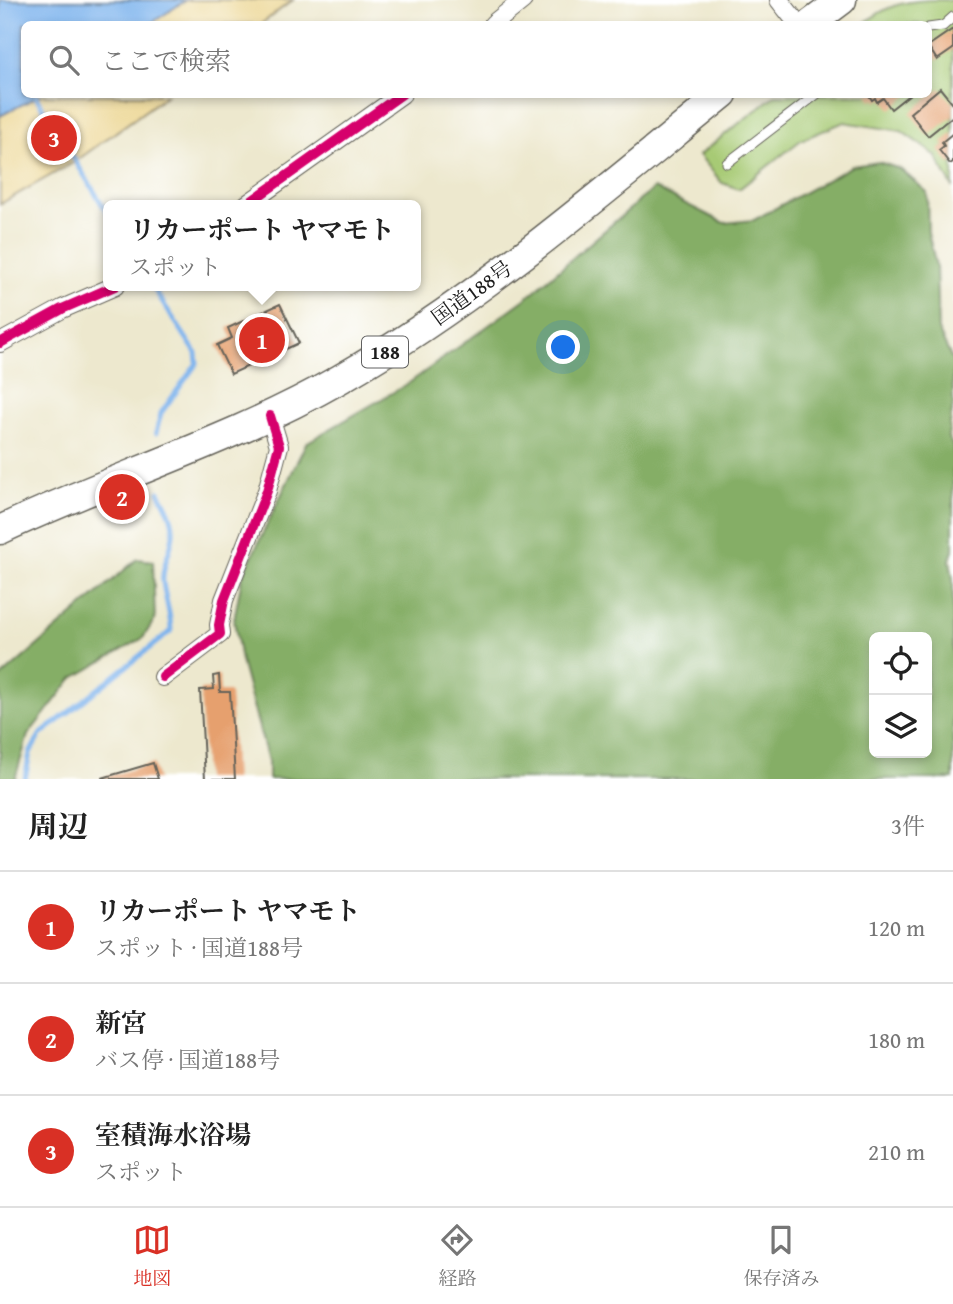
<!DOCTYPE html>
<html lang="ja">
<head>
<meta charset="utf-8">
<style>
  :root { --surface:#fff; --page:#f6f6f6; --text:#222; --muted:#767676; --line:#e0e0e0; --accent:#d93025 }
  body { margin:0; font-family:"Gentium Book Plus","Noto Serif JP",serif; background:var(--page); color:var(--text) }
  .controls { position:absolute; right:21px; bottom:21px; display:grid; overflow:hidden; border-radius:10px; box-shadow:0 4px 10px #0003 }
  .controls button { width:63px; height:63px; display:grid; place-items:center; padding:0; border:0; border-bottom:2px solid var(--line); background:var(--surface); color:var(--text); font:35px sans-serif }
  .you { position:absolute; left:564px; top:348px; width:24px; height:24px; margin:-18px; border:5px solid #fff; border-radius:50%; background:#1a73e8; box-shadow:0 0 0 10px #1a73e833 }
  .badge { display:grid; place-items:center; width:46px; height:46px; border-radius:50%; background:var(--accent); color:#fff; font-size:23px; font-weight:700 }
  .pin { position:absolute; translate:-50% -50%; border:4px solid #fff; box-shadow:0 2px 7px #0006 }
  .popup { position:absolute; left:103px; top:200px; width:318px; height:91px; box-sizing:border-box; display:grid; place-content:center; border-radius:10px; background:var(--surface); filter:drop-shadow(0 2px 5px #0005); font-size:23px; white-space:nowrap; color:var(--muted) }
  .popup b { font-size:26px; color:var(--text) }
  .popup::after { content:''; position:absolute; left:50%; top:100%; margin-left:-14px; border:14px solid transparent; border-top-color:var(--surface) }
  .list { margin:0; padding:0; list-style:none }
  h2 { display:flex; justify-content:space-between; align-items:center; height:91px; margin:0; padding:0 28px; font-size:30px }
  h2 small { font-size:23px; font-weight:400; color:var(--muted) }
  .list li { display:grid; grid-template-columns:46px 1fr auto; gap:21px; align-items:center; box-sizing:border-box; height:112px; padding:0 28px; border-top:2px solid var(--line) }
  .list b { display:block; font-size:26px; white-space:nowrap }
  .list p { margin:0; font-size:23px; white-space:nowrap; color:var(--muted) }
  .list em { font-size:23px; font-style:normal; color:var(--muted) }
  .icon { flex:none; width:38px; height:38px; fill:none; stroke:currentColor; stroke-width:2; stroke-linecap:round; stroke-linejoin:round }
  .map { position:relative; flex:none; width:953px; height:779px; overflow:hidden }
  .search { position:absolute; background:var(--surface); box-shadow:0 4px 10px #0003; left:21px; right:21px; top:21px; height:77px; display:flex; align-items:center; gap:18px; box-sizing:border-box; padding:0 24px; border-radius:10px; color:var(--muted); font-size:26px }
  .sheet { height:427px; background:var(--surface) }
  nav { display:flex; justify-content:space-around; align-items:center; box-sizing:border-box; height:98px; border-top:2px solid var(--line); background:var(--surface); font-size:19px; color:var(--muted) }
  nav a { display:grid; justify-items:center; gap:4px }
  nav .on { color:var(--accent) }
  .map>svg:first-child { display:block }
</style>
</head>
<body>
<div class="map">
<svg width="953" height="779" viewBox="0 0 953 779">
  <rect width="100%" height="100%" fill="#fff"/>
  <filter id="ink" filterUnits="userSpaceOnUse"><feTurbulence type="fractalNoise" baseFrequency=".0143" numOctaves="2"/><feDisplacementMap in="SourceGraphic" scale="14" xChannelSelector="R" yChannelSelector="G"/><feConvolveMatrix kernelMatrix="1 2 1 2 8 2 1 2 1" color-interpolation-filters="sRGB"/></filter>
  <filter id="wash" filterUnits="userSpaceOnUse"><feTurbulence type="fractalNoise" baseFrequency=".00686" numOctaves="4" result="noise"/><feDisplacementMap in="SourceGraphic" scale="28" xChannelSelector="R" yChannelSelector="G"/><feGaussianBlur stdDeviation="1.57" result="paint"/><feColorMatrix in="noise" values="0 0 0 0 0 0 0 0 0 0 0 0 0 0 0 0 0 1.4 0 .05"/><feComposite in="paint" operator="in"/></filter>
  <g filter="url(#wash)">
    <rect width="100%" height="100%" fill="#ede8ce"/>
    <path fill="#a7ca74" stroke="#627348" stroke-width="2" d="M929,0H953V188L935,155L901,131L844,122L801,140L739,189L722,183L699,155L775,95L928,94V24H863C887,6 899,2 929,0Z"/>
    <g fill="#85ae66" stroke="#506541" stroke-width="2" fill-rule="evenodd">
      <path d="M879,162L900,169L927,192L928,232L936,266L938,330L953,361V405L948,437L953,446V550L950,560L953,579V779H268V761L241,661L234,620L242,577L306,443L409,383L525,299L654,188L724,223L754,220L852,166ZM874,637H927V753H874Z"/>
      <polygon points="137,559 153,561 155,619 143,638 72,679 28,735 15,779 0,779 0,678"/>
    </g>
    <g fill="#eeda9e" stroke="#857b5d" stroke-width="2">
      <polygon points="186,0 293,0 261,24 150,24"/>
      <polygon points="40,95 167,95 76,161 0,204 0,116"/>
    </g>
    <polygon fill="#7eb4ed" stroke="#4d6884" stroke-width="2" points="0,0 186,0 150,24 24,24 24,94 40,95 0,116"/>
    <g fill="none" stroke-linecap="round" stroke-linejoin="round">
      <g stroke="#7eb4ed" stroke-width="5">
        <polyline points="36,97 108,214"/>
        <polyline points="152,286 196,353 197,363 161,413 156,433"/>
        <path d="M25,779L30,753L40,735L171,631C171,614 165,599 163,582C161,563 175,546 173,528C172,515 165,503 159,492"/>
      </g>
    </g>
    <g id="blocks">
      <g fill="#e6a06e">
        <polygon points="953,29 953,49 937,60 928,46"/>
        <polygon points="940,88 953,104 953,116 928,136 910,113"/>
        <polygon points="868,94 910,94 891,109 883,98 877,102 875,98 872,100"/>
        <polygon points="953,133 953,162 950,164 939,150 944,146 942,142"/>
        <polygon points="280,304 299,343 231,374 217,345 232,338 228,328"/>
        <polygon points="219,675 220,692 230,692 235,779 205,779 200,690 214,689 213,676"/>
        <polygon points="153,763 158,779 102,779 102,778"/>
      </g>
    </g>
  </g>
  <g filter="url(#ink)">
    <use href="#blocks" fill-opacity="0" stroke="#65635a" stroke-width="2"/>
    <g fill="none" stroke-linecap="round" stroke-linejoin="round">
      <defs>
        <g id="service">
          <polyline points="928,28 943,26 953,17"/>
          <polyline points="727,163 817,94"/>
        </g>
        <g id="minor">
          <polyline points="779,0 798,24"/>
          <polyline points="493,24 523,0"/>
          <polyline points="246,205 402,94"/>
          <polyline points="0,343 62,309 115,286"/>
          <polyline points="163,677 220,634 219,625 224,600 267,491 279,446 270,416"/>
        </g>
        <g id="trunk">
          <polyline points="810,24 842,0"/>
          <path d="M0,530C112,477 232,441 340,379C478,300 599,195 723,94"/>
        </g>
      </defs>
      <use href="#service" stroke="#65635a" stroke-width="11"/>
      <use href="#minor" stroke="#65635a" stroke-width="20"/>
      <use href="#trunk" stroke="#65635a" stroke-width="31"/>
      <use href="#service" stroke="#fff" stroke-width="9"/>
      <use href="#minor" stroke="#fff" stroke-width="18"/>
      <use href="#trunk" stroke="#fff" stroke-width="28"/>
      <defs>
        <g id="cycleway">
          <polyline points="246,205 402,94"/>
          <polyline points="0,343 62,309 115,286"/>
          <polyline points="163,677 220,634 219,625 224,600 267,491 279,446 270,416"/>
        </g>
      </defs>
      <use href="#cycleway" stroke="#fff" stroke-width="15"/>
      <use href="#cycleway" stroke="#d6006c" stroke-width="10"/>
    </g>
  </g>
  <g text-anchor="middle" stroke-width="5" stroke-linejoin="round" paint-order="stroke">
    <rect fill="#fff" stroke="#606060" stroke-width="2" x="362" y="336.5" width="46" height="31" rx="5"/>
    <g font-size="19" font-weight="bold" fill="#1c1c1c">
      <text x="385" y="359">188</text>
    </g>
    <g font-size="21" fill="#1c1c1c" stroke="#fff">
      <text transform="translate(472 293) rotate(-36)" y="7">国道188号</text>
    </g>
  </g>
</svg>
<div class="controls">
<button><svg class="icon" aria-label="locate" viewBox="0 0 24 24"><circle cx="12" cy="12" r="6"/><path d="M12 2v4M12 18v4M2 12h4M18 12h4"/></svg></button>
<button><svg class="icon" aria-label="layers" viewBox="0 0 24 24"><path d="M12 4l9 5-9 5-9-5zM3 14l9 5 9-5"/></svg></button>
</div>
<div class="you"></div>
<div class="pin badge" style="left:262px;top:340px">1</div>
<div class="popup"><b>リカーポート ヤマモト</b>スポット</div>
<div class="pin badge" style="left:122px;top:497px">2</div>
<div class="pin badge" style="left:54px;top:138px">3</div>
<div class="search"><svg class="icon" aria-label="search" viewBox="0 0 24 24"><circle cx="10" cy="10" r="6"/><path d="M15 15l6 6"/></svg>ここで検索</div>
</div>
<section class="sheet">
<h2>周辺<small>3件</small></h2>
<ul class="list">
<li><span class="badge">1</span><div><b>リカーポート ヤマモト</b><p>スポット · 国道188号</p></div><em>120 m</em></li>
<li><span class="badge">2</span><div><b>新宮</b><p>バス停 · 国道188号</p></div><em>180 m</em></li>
<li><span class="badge">3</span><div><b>室積海水浴場</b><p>スポット</p></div><em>210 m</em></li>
</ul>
</section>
<nav>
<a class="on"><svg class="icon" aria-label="map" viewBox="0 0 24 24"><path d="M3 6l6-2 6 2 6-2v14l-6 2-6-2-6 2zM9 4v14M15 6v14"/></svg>地図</a>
<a><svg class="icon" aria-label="directions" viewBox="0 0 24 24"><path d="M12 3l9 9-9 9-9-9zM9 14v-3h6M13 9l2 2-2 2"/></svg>経路</a>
<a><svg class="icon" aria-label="saved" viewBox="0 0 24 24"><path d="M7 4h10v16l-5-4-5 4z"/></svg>保存済み</a>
</nav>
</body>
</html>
